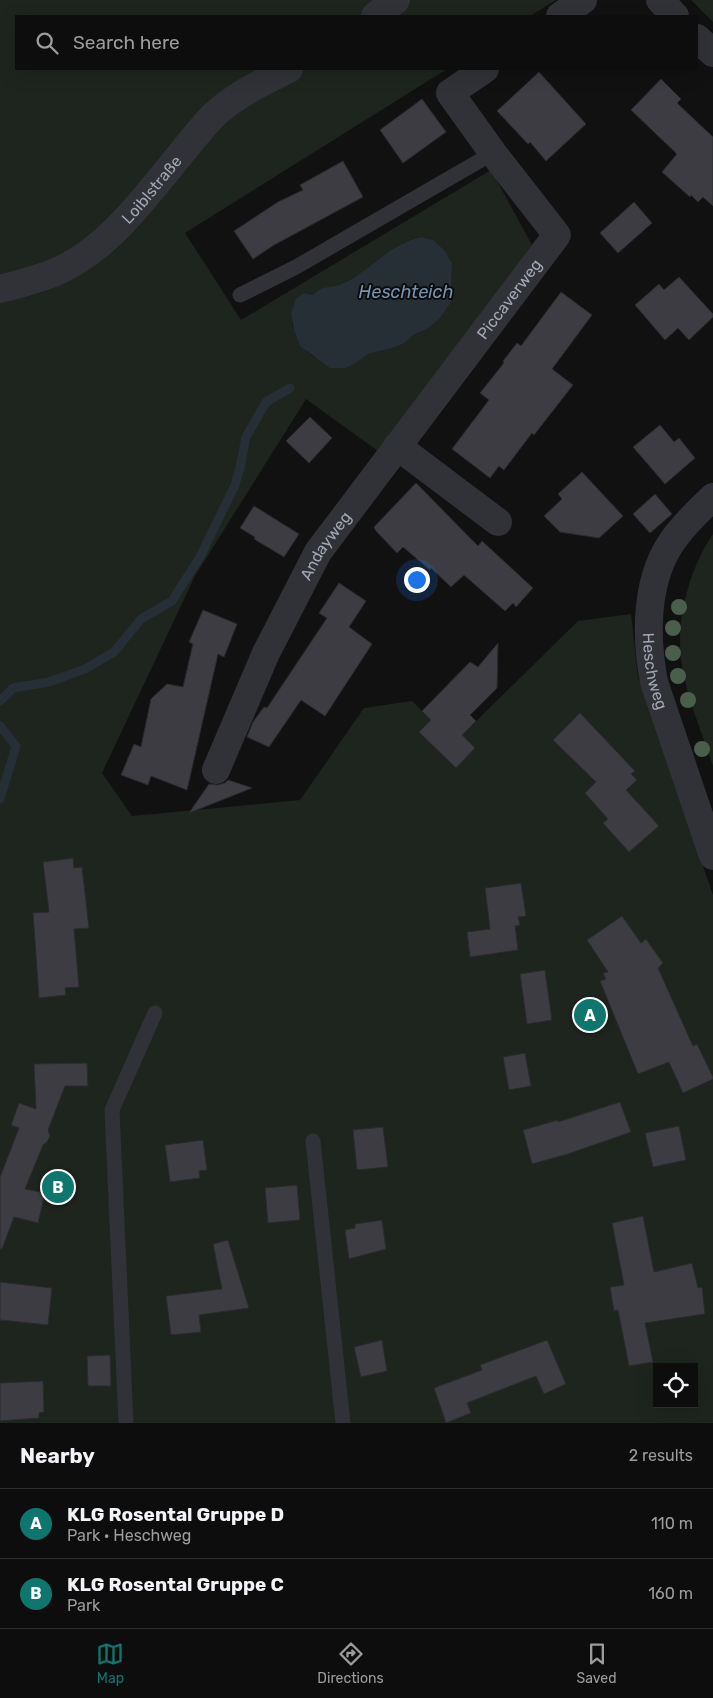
<!DOCTYPE html>
<html lang="en">
<head>
<meta charset="utf-8">
<style>
  :root { --surface:#0d0d0e; --page:#1b1b1c; --text:#f1f3f6; --muted:#9a9c9e; --line:#2d2d2e; --accent:#0f766e }
  body { margin:0; font-family:Rubik,sans-serif; background:var(--page); color:var(--text) }
  .controls { position:absolute; right:15px; bottom:15px; display:grid; overflow:hidden; border-radius:0px; box-shadow:0 5px 20px #0002 }
  .controls button { width:45px; height:45px; display:grid; place-items:center; padding:0; border:0; border-bottom:1px solid var(--line); background:var(--surface); color:var(--text); font:25px sans-serif }
  .you { position:absolute; left:416px; top:579px; width:18px; height:18px; margin:-12px; border:4px solid #fff; border-radius:50%; background:#1a73e8; box-shadow:0 0 0 8px #1a73e833 }
  .badge { display:grid; place-items:center; width:32px; height:32px; border-radius:50%; background:var(--accent); color:#fff; font-size:16px; font-weight:700 }
  .pin { position:absolute; translate:-50% -50%; border:2px solid #fff; box-shadow:0 1px 5px #0006 }
  .list { margin:0; padding:0; list-style:none }
  h2 { display:flex; justify-content:space-between; align-items:center; height:65px; margin:0; padding:0 20px; font-size:21px }
  h2 small { font-size:16px; font-weight:400; color:var(--muted) }
  .list li { display:grid; grid-template-columns:32px 1fr auto; gap:15px; align-items:center; box-sizing:border-box; height:70px; padding:0 20px; border-top:1px solid var(--line) }
  .list b { display:block; font-size:19px; white-space:nowrap }
  .list p { margin:0; font-size:16px; white-space:nowrap; color:var(--muted) }
  .list em { font-size:16px; font-style:normal; color:var(--muted) }
  .icon { flex:none; width:28px; height:28px; fill:none; stroke:currentColor; stroke-width:2; stroke-linecap:round; stroke-linejoin:round }
  .map { position:relative; flex:none; width:713px; height:1423px; overflow:hidden }
  .search { position:absolute; background:var(--surface); box-shadow:0 5px 20px #0002; left:15px; right:15px; top:15px; height:55px; display:flex; align-items:center; gap:12px; box-sizing:border-box; padding:0 18px; border-radius:0px; color:var(--muted); font-size:19px }
  .sheet { height:205px; background:var(--surface) }
  nav { display:flex; justify-content:space-around; align-items:center; box-sizing:border-box; height:70px; border-top:1px solid var(--line); background:var(--surface); font-size:14px; color:var(--muted) }
  nav a { display:grid; justify-items:center; gap:2px }
  nav .on { color:var(--accent) }
  .map>svg:first-child { display:block }
</style>
</head>
<body>
<div class="map">
<svg width="713" height="1423" viewBox="0 0 713 1423">
  <rect width="100%" height="100%" fill="#111112"/>
  <g fill="#1d251e" fill-rule="evenodd">
    <path d="M0,0H556L530,16H16V69H447L185,233L241,320L491,170L532,245L382,454L306,399L195,576L102,773L132,816L300,800L364,708L412,701L442,731L458,739L578,621L631,614L638,677L713,895V1423H0ZM421,237L452,264L451,302L427,329L413,335L405,343L396,347L368,354L356,363C345,362 322,361 313,356C293,344 282,309 304,293L313,295C325,284 332,289 345,282C352,278 361,274 368,269C389,255 395,242 421,237ZM657,1367H694V1404H657Z"/>
    <polygon points="691,0 713,0 713,22"/>
    <path d="M713,534V766C702,732 685,694 681,659C676,617 690,568 713,534Z"/>
  </g>
  <path fill="#272f36" d="M421,237L433,240L445,251L452,264L451,302L439,319L427,329L413,335L405,343L396,347L368,354L356,363L345,368H330L300,346L294,331L291,313L296,299L304,293L313,295C325,284 328,289 341,284C371,272 389,243 421,237Z"/>
  <g fill="none" stroke-linecap="round" stroke-linejoin="round">
    <g stroke="#272f36" stroke-width="9">
      <polyline points="0,701 13,688 49,682 85,669 114,652 141,619 172,601 200,557 235,485 240,468 246,437 266,402 290,388"/>
      <polyline points="0,726 16,746 0,799"/>
    </g>
  </g>
  <g fill="#3c3c42" stroke="#2b2a2e">
    <polygon points="539,72 586,124 546,161 530,142 528,144 497,111"/>
    <polygon points="661,79 681,99 677,103 713,137 713,206 703,197 698,202 691,195 690,197 662,172 677,154 631,110"/>
    <polygon points="422,99 446,132 403,163 380,130"/>
    <polygon points="343,161 363,197 274,245 253,259 234,231 278,202 303,190 300,185"/>
    <polygon points="634,202 652,223 618,253 600,233"/>
    <polygon points="679,277 713,314 713,317 689,340 678,328 665,340 635,305 659,284 664,290"/>
    <polygon points="561,292 592,315 552,369 573,385 534,435 532,433 504,470 499,466 490,478 452,449 489,400 480,393 504,363 503,361 517,343 521,346"/>
    <polygon points="310,417 332,438 309,463 286,441"/>
    <polygon points="660,425 674,442 679,438 695,458 665,484 633,447"/>
    <polygon points="582,472 623,516 599,538 560,532 544,516 562,499 558,494"/>
    <polygon points="416,483 478,546 482,541 533,588 516,607 513,603 505,611 464,575 451,587 431,568 430,570 403,547 397,553 376,531 374,527"/>
    <polygon points="655,494 672,514 650,533 633,514"/>
    <polygon points="254,506 299,534 284,557 254,539 255,537 240,528"/>
    <polygon points="339,583 366,601 349,627 372,644 325,716 301,700 269,747 247,737 253,722 264,707 267,708 327,618 319,613"/>
    <polygon points="203,610 237,624 224,657 218,654 187,790 151,776 148,785 121,775 134,744 141,747 151,699 167,684 183,687 193,644 189,642"/>
    <polygon points="498,643 497,688 470,715 476,721 462,735 475,748 456,768 419,732 431,720 422,711 470,662 478,667"/>
    <polygon points="580,713 635,771 631,774 637,780 626,790 659,826 629,852 603,823 608,819 585,793 596,782 553,740"/>
    <polygon points="228,780 252,788 189,813 209,784 218,785 225,783"/>
    <polygon points="73,858 74,868 82,867 89,928 74,929 79,987 65,988 66,995 39,998 33,913 49,912 43,862"/>
    <polygon points="521,883 526,916 518,917 520,925 515,926 518,950 470,957 467,932 490,929 485,888"/>
    <polygon points="622,916 641,943 646,939 663,963 658,968 693,1046 697,1044 713,1077 713,1079 683,1093 669,1062 638,1074 600,981 606,979 603,973 608,972 587,940"/>
    <polygon points="545,970 552,1020 527,1024 520,974"/>
    <polygon points="525,1053 531,1086 509,1090 503,1057"/>
    <polygon points="87,1063 88,1086 65,1086 48,1130 50,1136 47,1142 43,1145 25,1189 45,1193 38,1223 14,1217 2,1249 0,1249 0,1177 19,1128 11,1125 19,1103 36,1109 34,1064"/>
    <polygon points="620,1102 631,1132 568,1154 532,1164 523,1130 558,1120 558,1122"/>
    <polygon points="679,1126 686,1160 653,1167 645,1133"/>
    <polygon points="383,1127 388,1167 357,1170 353,1130"/>
    <polygon points="203,1140 207,1170 199,1171 200,1178 170,1182 165,1145"/>
    <polygon points="297,1185 300,1220 268,1223 265,1188"/>
    <polygon points="643,1216 654,1272 692,1263 698,1288 702,1287 705,1314 645,1323 653,1362 629,1366 618,1310 614,1311 610,1287 624,1285 612,1223"/>
    <polygon points="382,1220 386,1249 349,1259 345,1230 355,1228 355,1224"/>
    <polygon points="228,1240 249,1308 199,1315 201,1332 171,1335 166,1296 222,1289 213,1244"/>
    <polygon points="0,1282 52,1288 48,1325 0,1320"/>
    <polygon points="382,1340 387,1371 361,1377 354,1347"/>
    <polygon points="547,1340 566,1384 544,1394 536,1376 467,1403 471,1413 446,1423 434,1388 482,1370 480,1365"/>
    <polygon points="110,1355 111,1386 88,1386 87,1356"/>
    <polygon points="43,1381 44,1412 39,1413 39,1418 0,1421 0,1383"/>
  </g>
  <g fill="none" stroke-linecap="round" stroke-linejoin="round">
    <g stroke="#313237" stroke-width="15">
      <polyline points="240,295 296,267 493,153"/>
      <polyline points="313,1141 343,1423"/>
      <polyline points="126,1423 112,1110 155,1013"/>
    </g>
    <g stroke="#313237" stroke-width="28">
      <polyline points="660,0 675,16"/>
      <polyline points="375,16 396,0"/>
      <polyline points="560,16 583,0"/>
      <polyline points="697,38 713,53"/>
      <path id="s1" d="M0,289C20,284 39,279 58,271C106,249 138,206 171,166C185,149 199,130 215,114C237,94 263,82 289,69"/>
      <polyline points="397,446 498,522"/>
      <path id="s2" d="M713,497C700,509 687,522 676,536C645,576 645,634 654,682L713,856"/>
      <path id="s3" d="M216,770L266,653L318,552L557,235L493,153L450,93L485,69"/>
    </g>
  </g>
  <g fill="#495f4b">
    <circle cx="679" cy="607" r="8"/>
    <circle cx="673" cy="628" r="8"/>
    <circle cx="673" cy="653" r="8"/>
    <circle cx="678" cy="676" r="8"/>
    <circle cx="688" cy="700" r="8"/>
    <circle cx="702" cy="749" r="8"/>
  </g>
  <g text-anchor="middle" stroke-width="4" stroke-linejoin="round" paint-order="stroke">
    <g font-size="16" fill="#a1a7b3" stroke="#0c0c0d">
      <text dy="6" stroke="none"><textPath href="#s1" startOffset="186">Loiblstraße</textPath></text>
      <text dy="6" stroke="none"><textPath href="#s3" startOffset="558">Piccaverweg</textPath></text>
      <text dy="6" stroke="none"><textPath href="#s3" startOffset="250">Andayweg</textPath></text>
      <text dy="6" stroke="none"><textPath href="#s2" startOffset="195">Heschweg</textPath></text>
    </g>
    <g font-size="18" font-style="italic" fill="#7694b0" stroke="#0c0c0d">
      <text x="406" y="298">Heschteich</text>
    </g>
  </g>
</svg>
<div class="controls">
<button><svg class="icon" aria-label="locate" viewBox="0 0 24 24"><circle cx="12" cy="12" r="6"/><path d="M12 2v4M12 18v4M2 12h4M18 12h4"/></svg></button>
</div>
<div class="you"></div>
<div class="pin badge" style="left:590px;top:1015px">A</div>
<div class="pin badge" style="left:58px;top:1187px">B</div>
<div class="search"><svg class="icon" aria-label="search" viewBox="0 0 24 24"><circle cx="10" cy="10" r="6"/><path d="M15 15l6 6"/></svg>Search here</div>
</div>
<section class="sheet">
<h2>Nearby<small>2 results</small></h2>
<ul class="list">
<li><span class="badge">A</span><div><b>KLG Rosental Gruppe D</b><p>Park · Heschweg</p></div><em>110 m</em></li>
<li><span class="badge">B</span><div><b>KLG Rosental Gruppe C</b><p>Park</p></div><em>160 m</em></li>
</ul>
</section>
<nav>
<a class="on"><svg class="icon" aria-label="map" viewBox="0 0 24 24"><path d="M3 6l6-2 6 2 6-2v14l-6 2-6-2-6 2zM9 4v14M15 6v14"/></svg>Map</a>
<a><svg class="icon" aria-label="directions" viewBox="0 0 24 24"><path d="M12 3l9 9-9 9-9-9zM9 14v-3h6M13 9l2 2-2 2"/></svg>Directions</a>
<a><svg class="icon" aria-label="saved" viewBox="0 0 24 24"><path d="M7 4h10v16l-5-4-5 4z"/></svg>Saved</a>
</nav>
</body>
</html>
